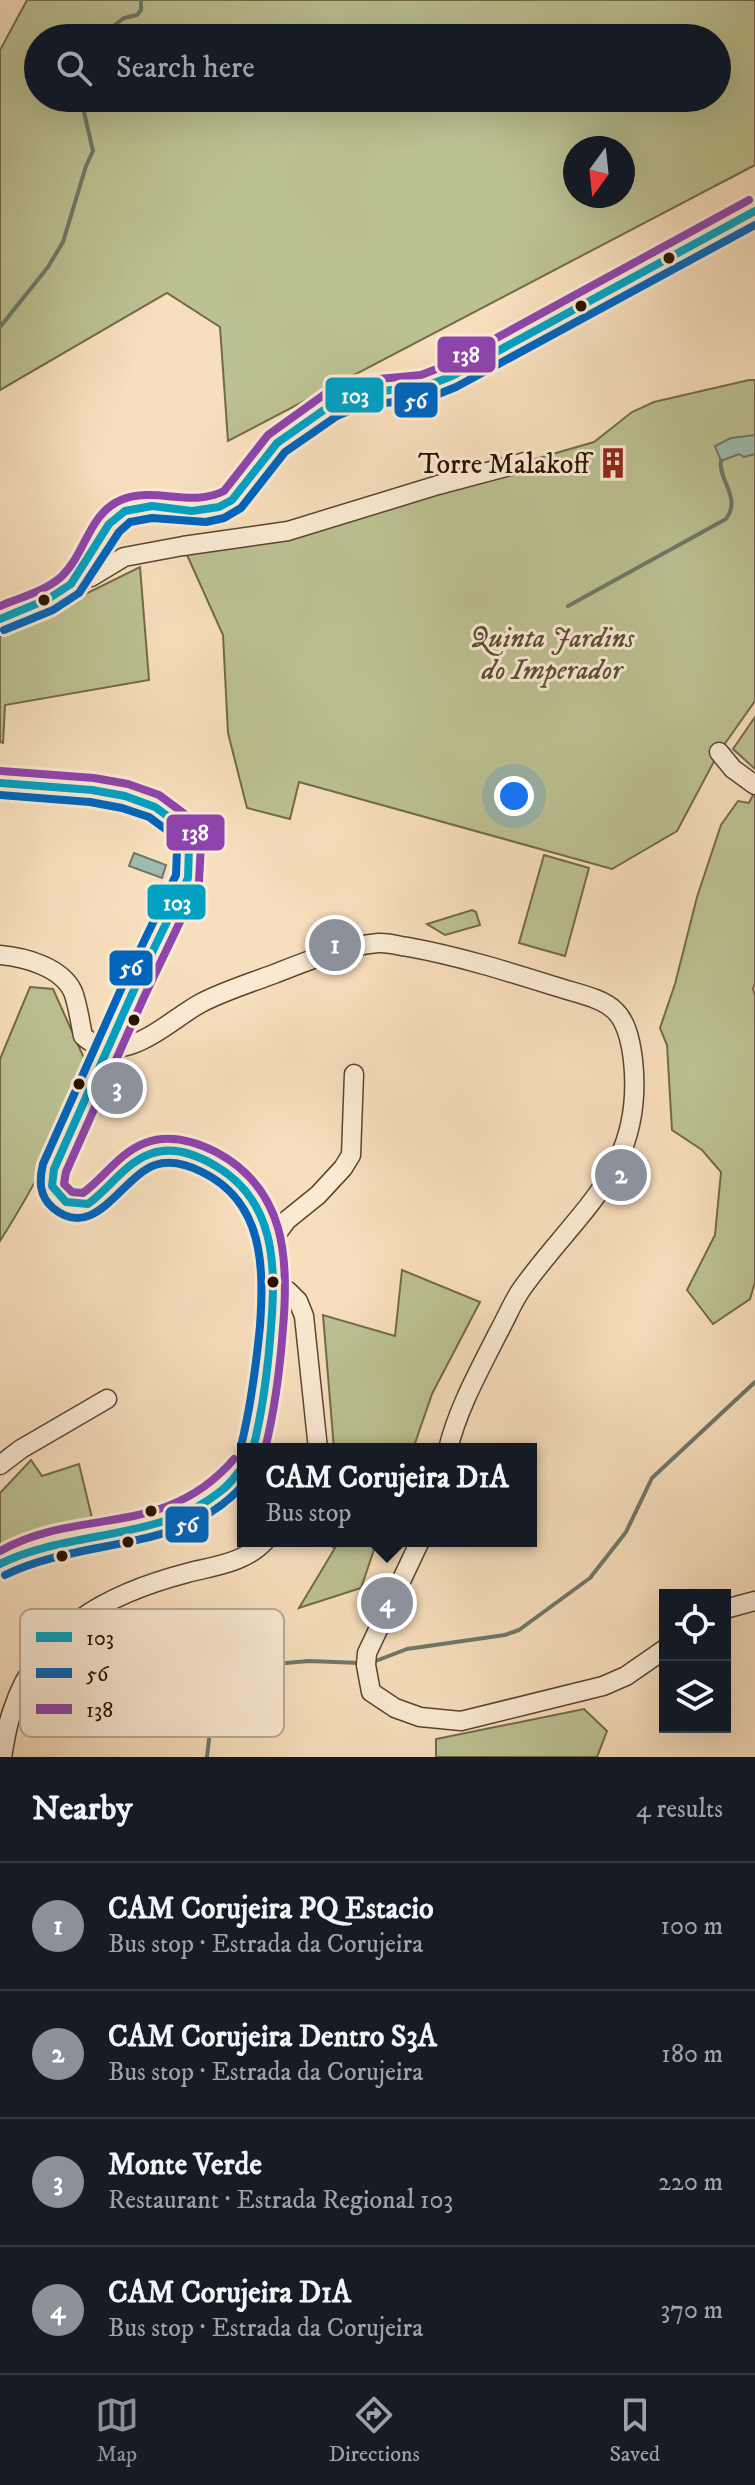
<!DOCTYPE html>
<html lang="en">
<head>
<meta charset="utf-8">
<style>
  :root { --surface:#171b24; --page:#242831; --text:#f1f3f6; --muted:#9ea1a6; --line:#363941; --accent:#8c9099 }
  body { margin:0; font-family:"IM FELL DW Pica",serif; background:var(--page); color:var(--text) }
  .controls { position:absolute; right:24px; bottom:24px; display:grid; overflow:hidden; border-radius:0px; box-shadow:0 8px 32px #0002 }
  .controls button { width:72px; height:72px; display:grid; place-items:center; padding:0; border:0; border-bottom:2px solid var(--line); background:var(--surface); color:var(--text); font:40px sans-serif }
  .compass { position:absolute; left:563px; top:136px; width:72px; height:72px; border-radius:50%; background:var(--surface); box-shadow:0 8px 32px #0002; rotate:195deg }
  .you { position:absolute; left:514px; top:796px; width:28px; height:28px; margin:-20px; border:6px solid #fff; border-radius:50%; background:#1a73e8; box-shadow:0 0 0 12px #1a73e833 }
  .badge { display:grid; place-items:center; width:52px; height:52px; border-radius:50%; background:var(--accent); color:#fff; font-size:26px; font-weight:700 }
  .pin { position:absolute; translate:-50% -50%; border:4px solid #fff; box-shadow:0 2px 8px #0006 }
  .popup { position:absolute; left:237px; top:1443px; width:300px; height:104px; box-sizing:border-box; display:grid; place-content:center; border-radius:0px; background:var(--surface); filter:drop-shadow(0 2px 6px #0005); font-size:26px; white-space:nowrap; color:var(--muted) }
  .popup b { font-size:30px; color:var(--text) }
  .popup::after { content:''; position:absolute; left:50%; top:100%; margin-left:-16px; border:16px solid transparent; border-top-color:var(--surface) }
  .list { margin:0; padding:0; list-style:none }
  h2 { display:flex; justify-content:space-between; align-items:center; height:104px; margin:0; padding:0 32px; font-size:34px }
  h2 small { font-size:26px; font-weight:400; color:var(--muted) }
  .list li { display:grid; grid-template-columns:52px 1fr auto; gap:24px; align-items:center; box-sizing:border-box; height:128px; padding:0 32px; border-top:2px solid var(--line) }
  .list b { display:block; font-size:30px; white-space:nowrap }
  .list p { margin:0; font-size:26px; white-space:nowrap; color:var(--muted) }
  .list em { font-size:26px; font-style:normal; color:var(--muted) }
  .icon { flex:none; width:44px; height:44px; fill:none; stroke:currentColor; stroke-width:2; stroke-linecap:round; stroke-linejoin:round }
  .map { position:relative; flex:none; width:755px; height:1757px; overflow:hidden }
  .search { position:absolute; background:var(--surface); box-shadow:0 8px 32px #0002; left:24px; right:24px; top:24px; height:88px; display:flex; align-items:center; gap:20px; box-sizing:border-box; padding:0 28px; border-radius:44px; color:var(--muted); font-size:30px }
  .sheet { height:616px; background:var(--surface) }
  nav { display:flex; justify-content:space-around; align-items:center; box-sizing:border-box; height:112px; border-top:2px solid var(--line); background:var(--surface); font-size:22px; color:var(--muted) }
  nav a { display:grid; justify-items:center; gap:4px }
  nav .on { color:var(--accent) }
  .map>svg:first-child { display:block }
</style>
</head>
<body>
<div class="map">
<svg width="755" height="1757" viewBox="0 0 755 1757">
  <rect width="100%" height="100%" fill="#f7debc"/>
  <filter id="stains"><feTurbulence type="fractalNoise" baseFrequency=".0025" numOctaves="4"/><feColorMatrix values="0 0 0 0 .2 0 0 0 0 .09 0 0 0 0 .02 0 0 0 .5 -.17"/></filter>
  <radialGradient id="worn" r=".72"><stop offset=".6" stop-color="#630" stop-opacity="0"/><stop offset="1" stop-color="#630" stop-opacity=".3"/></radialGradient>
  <g fill="#bcc192" stroke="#726a49" stroke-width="2" fill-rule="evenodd">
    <path d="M27,0H755V165L228,441L220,327L167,293L0,390V50ZM38,38H717V98H38ZM575,148H623V196H575Z"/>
    <polygon points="749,380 755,380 755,701 719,752 677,831 612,869 299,782 290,819 247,808 228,733 223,635 183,546 225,539 525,462 594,442 632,412 654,402"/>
    <polygon points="140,567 149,680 5,705 3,743 0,742 0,636"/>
    <polygon points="755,717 755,769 733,749"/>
    <polygon points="755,791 755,983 753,989 755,995 755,1282 750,1299 713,1324 687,1290 715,1235 721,1172 702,1150 672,1130 667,1045 660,1028 675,984 697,897 721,825 738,801 749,803"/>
    <polygon points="544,855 589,868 565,956 519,943"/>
    <polygon points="472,910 476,912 480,925 445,935 427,924"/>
    <path d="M30,987L53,989L88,1067C65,1128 35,1186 0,1241V1059Z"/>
    <polygon points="402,1270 480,1302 432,1394 413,1449 334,1449 323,1315 395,1336"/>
    <polygon points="31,1460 42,1476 79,1464 92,1518 30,1531 0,1547 0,1493"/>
    <polygon points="322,1541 377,1541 361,1588 299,1608 335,1548"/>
    <polygon points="584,1709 607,1731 597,1757 436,1757 436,1739"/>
  </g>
  <g fill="#9ebcae" stroke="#6e7868" stroke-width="2">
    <polygon points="755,435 755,454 744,457 739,454 721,461 715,446 731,438"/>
    <polygon points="134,853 166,865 162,878 129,866"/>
  </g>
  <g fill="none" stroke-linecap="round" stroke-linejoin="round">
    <g stroke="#6e7868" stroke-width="4">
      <polyline points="97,38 124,18 137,15 141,10 141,0"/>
      <polyline points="0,327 48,267 63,242 86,166 93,151 84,112 93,98"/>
      <path d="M568,606L726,519C742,498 718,480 721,461"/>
      <polyline points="373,1662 407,1649 505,1635 519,1630 590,1578 626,1532 652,1478 755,1382"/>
      <polyline points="207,1757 213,1704 228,1684 250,1666 309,1661 360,1663"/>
    </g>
    <defs>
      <g id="street">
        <polyline points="75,580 91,577 124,557 183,546 288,531 438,485 525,462"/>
        <polyline points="719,752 733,769 755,785"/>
        <path d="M0,955C24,957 62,967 73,992C78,1005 80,1022 83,1036C121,1071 169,1020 201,1003C224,991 250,983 274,974C307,961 343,946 378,943C388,942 398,946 408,947C458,956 506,971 554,986C605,1002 626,1000 633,1060C645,1171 578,1209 521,1290C512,1303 506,1319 498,1333C479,1371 458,1408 448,1449"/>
        <polyline points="270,1243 287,1220 318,1195 343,1168 351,1155 354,1074"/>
        <polyline points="274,1289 288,1291 298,1301 304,1316 318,1449"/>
        <polyline points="0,1465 21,1449 107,1399"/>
        <polyline points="420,1541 367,1653 366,1665 371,1692 395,1708 420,1717 461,1721 603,1686 626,1676 665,1649"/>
        <polyline points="725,1609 755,1601"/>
        <path d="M2,1757C5,1741 7,1724 13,1709C39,1629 110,1593 187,1573C214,1566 245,1563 265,1541"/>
      </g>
      <g id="secondary">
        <path d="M0,619C20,611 57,598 71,584C89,565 102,521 125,511C161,496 197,525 232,500L277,443L331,405L360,393L424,387L452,376L755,211"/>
        <path d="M0,783C59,788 212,781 188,878L133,992L54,1169L52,1186C59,1202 71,1208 88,1204C110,1190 125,1163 150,1154C170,1147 190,1153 209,1162C248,1180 270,1224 274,1266C277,1288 272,1312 271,1334C268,1372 263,1412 253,1449"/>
        <path d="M0,1564C9,1560 18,1553 28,1551C98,1529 198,1535 243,1467"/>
      </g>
    </defs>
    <use href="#street" stroke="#5b452f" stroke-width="21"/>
    <use href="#secondary" stroke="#271200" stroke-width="29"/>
    <use href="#street" stroke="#faead3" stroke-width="18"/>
    <use href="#secondary" stroke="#faead3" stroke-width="26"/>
    <defs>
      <g id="bus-1">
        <polyline points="0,619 48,599 71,584 109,524 125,511 152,506 192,511 219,507 232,500 277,443 331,405 360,393 424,387 452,376 755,211"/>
        <path d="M0,783L92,790L125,796L155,807L177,823L189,846L188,878L133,992L54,1169L52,1186L66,1202L88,1204C109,1189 125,1163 150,1154C171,1146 195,1154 214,1165C276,1200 276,1266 271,1328C268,1369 263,1409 253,1449"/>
        <path d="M0,1564C70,1529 160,1542 222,1490C230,1484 236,1475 243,1467"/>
      </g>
      <g id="bus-2">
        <polyline points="4,630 53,610 79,593 119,532 130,522 152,518 206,522 224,518 241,508 285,452 337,416 363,405 426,399 456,387 755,225"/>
        <path d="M0,795L90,802L122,808L149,817L168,831L177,849L176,875L122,987L43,1164C39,1181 39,1196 53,1208C95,1243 121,1177 155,1165C170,1160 188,1165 202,1172C264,1202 264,1267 260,1326C256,1366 251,1406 241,1446"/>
        <path d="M5,1575C81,1537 183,1554 243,1485"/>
      </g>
      <g id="bus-3">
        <path d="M0,606C20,598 45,591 61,577C85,555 89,513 121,500C155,486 191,508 224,491L268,435L325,394L358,381L421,375L447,365L749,200"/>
        <path d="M1,771L94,778L128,784L159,795L186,815L201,844L199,882L144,997L66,1172L64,1184L72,1192L83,1193C105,1177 119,1153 145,1143C168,1134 194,1141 216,1152C286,1189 289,1259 283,1328C280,1369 275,1409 265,1449"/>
        <path d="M0,1551C80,1506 164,1540 234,1459"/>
      </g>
    </defs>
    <use href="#bus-1" stroke="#faead3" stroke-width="14"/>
    <use href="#bus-2" stroke="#faead3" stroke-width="14"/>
    <use href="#bus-3" stroke="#faead3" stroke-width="14"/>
    <use href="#bus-1" stroke="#02a1c4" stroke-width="8"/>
    <use href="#bus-2" stroke="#0065bd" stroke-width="8"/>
    <use href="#bus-3" stroke="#8e44ad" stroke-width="8"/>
  </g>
  <defs>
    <symbol id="building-bare" viewBox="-9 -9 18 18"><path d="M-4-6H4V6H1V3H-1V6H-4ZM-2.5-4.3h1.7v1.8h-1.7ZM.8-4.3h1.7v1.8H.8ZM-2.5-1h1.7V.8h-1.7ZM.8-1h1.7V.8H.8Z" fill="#8f2418" stroke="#faead3" stroke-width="2.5" paint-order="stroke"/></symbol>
  </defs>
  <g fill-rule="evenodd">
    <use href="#building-bare" x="591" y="441" width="44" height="44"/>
  </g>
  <g fill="#271200" stroke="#faead3" stroke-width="3">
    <circle cx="669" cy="258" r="7"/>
    <circle cx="581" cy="306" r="7"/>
    <circle cx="44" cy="600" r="7"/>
    <circle cx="134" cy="1020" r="7"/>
    <circle cx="79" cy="1084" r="7"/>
    <circle cx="273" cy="1282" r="7"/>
    <circle cx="151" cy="1511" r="7"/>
    <circle cx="128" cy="1542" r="7"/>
    <circle cx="62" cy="1556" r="7"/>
  </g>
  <g text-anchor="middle" stroke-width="6" stroke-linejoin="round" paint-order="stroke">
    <g font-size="28" fill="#271200" stroke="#faead3" text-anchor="end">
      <text x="589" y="473">Torre Malakoff</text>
    </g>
    <g font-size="28" font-style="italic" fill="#5b4f33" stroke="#faead3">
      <text x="552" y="647">Quinta Jardins<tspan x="552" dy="32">do Imperador</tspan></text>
    </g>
  </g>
  <rect x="20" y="1609" width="264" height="128" rx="12" fill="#faead3" stroke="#bba994" stroke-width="2"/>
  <rect x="36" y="1632" width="36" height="10" fill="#02a1c4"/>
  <rect x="36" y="1668" width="36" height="10" fill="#0065bd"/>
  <rect x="36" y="1704" width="36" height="10" fill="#8e44ad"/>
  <g font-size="22" fill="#271200">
    <text x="86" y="1645">103</text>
    <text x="86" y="1681">56</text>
    <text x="86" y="1717">138</text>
  </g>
  <g stroke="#faead3" stroke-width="3">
    <rect x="436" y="335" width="61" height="39" rx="8" fill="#8e44ad"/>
    <rect x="324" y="376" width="61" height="38" rx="8" fill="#02a1c4"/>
    <rect x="393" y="381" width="46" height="38" rx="8" fill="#0065bd"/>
    <rect x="165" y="813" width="61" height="39" rx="8" fill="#8e44ad"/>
    <rect x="146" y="883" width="61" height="38" rx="8" fill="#02a1c4"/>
    <rect x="108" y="949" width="46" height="38" rx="8" fill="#0065bd"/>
    <rect x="164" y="1505" width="46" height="39" rx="8" fill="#0065bd"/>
  </g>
  <g font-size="22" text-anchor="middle" font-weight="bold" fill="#fff">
    <text x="466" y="362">138</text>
    <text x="355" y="403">103</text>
    <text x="416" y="408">56</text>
    <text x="195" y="840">138</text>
    <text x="177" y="910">103</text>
    <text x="131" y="975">56</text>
    <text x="187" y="1532">56</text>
  </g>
  <rect width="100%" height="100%" filter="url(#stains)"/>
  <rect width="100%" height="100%" fill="url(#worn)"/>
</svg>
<div class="controls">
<button><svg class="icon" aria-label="locate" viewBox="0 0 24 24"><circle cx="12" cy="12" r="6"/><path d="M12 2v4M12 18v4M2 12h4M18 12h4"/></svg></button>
<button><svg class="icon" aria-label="layers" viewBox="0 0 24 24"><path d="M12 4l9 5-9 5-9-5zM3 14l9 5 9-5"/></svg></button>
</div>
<svg class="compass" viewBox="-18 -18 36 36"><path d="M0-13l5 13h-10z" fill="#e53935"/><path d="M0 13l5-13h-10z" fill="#9ea1a6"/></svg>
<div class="you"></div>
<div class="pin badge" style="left:335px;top:945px">1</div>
<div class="pin badge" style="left:621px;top:1175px">2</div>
<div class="pin badge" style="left:117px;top:1088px">3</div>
<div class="pin badge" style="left:387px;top:1603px">4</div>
<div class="popup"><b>CAM Corujeira D1A</b>Bus stop</div>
<div class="search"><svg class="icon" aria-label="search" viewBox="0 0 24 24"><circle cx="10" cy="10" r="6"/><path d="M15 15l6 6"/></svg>Search here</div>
</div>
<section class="sheet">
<h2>Nearby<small>4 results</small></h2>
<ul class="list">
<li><span class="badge">1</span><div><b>CAM Corujeira PQ Estacio</b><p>Bus stop · Estrada da Corujeira</p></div><em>100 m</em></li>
<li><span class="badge">2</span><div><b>CAM Corujeira Dentro S3A</b><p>Bus stop · Estrada da Corujeira</p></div><em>180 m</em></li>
<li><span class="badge">3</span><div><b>Monte Verde</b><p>Restaurant · Estrada Regional 103</p></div><em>220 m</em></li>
<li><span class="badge">4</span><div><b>CAM Corujeira D1A</b><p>Bus stop · Estrada da Corujeira</p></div><em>370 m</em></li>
</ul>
</section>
<nav>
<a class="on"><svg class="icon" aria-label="map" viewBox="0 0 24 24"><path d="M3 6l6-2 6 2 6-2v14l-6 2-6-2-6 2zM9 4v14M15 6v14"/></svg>Map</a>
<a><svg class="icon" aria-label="directions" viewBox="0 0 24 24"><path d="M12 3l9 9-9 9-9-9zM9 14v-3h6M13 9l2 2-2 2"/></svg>Directions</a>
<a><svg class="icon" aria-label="saved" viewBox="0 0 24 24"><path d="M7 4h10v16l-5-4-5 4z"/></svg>Saved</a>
</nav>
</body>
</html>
